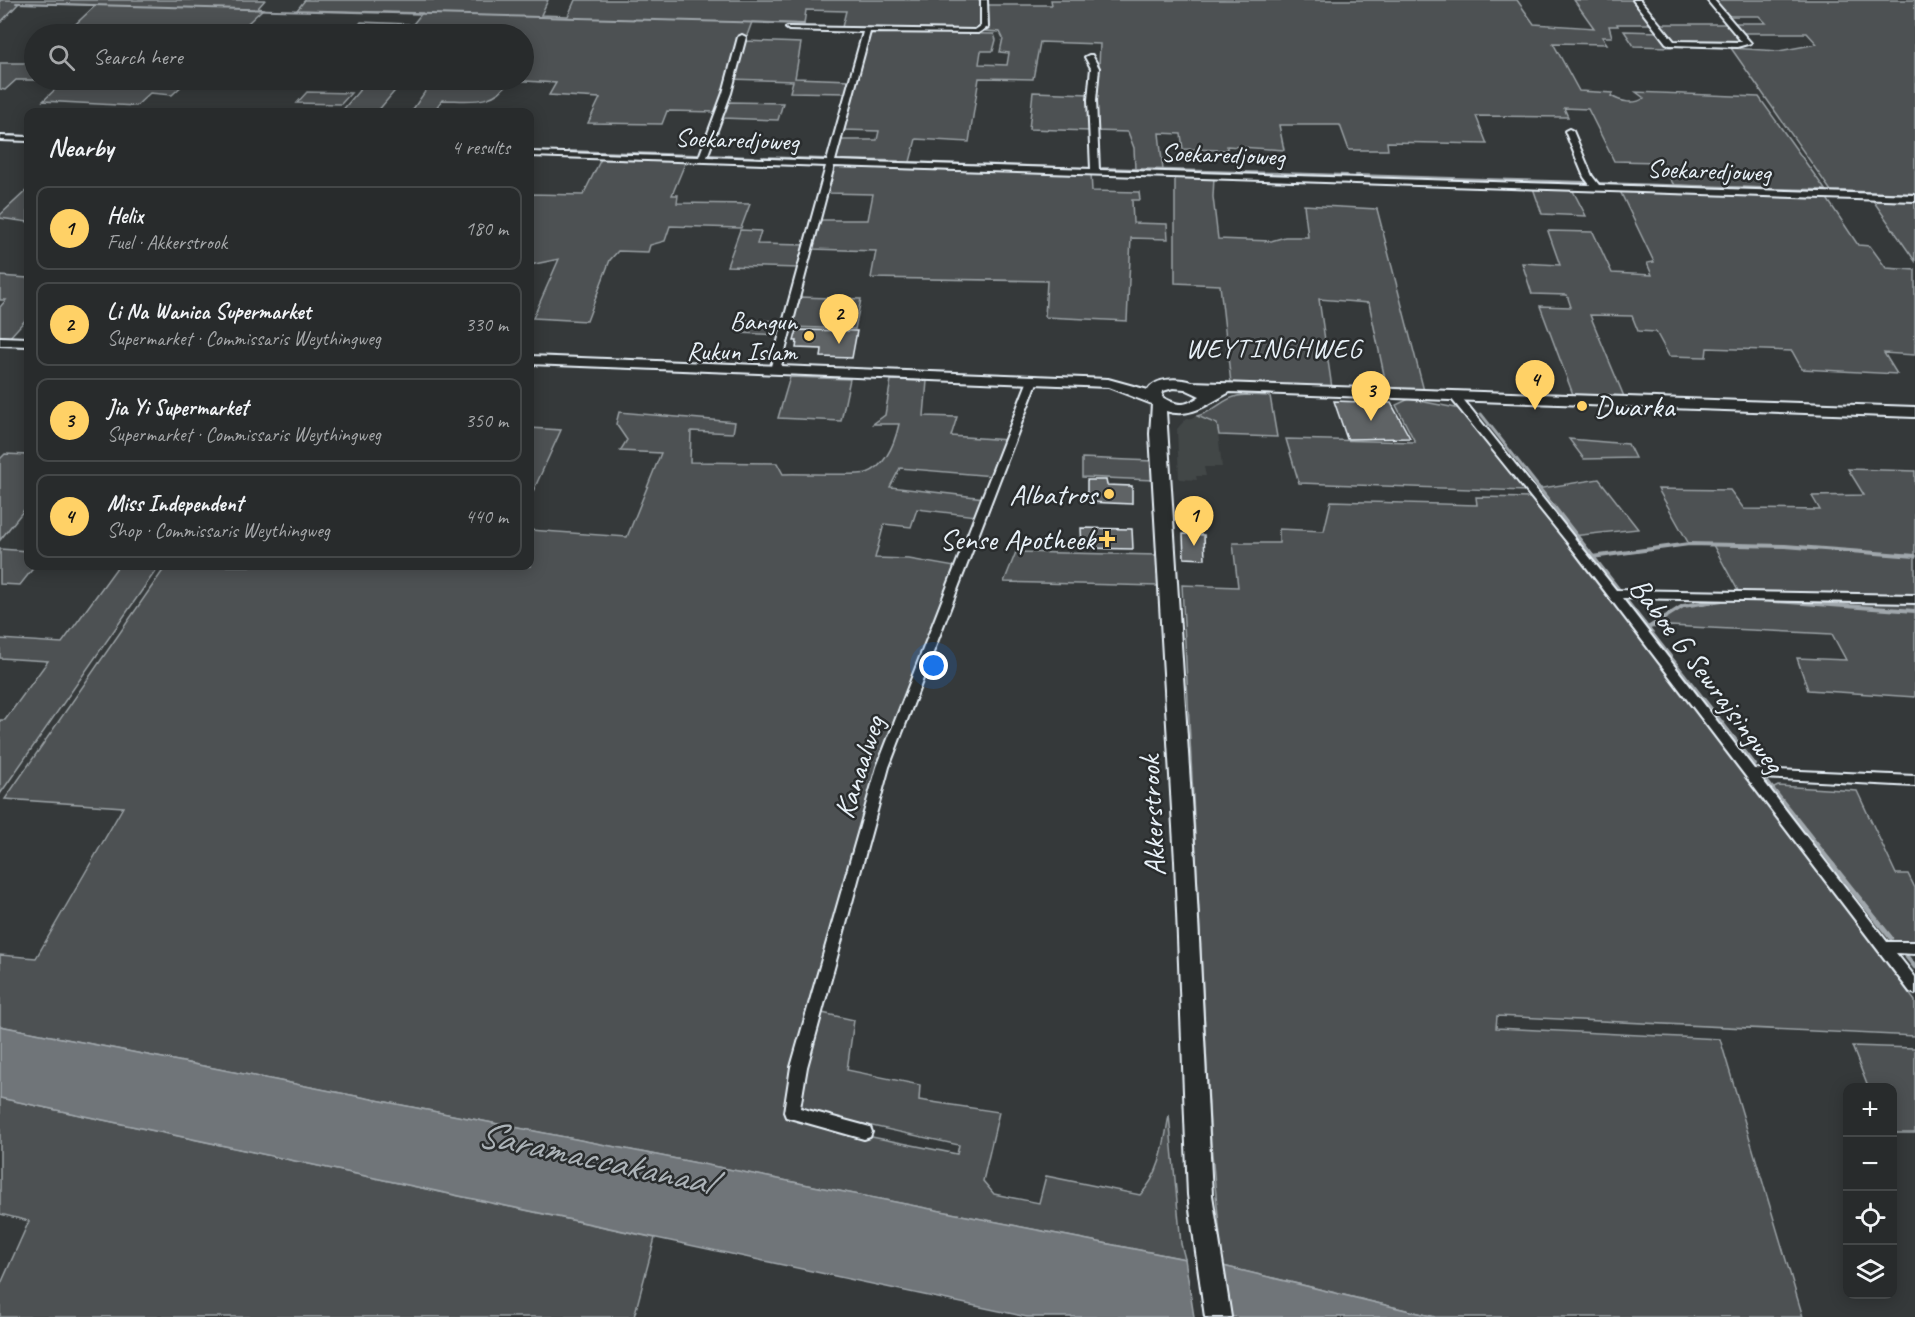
<!DOCTYPE html>
<html lang="en">
<head>
<meta charset="utf-8">
<style>
  :root { --surface:#282b2c; --page:#343738; --text:#f1f3f6; --muted:#a5a7a9; --line:#444748; --accent:#ffd166 }
  body { margin:0; font-family:Caveat,sans-serif; background:var(--page); color:var(--text) }
  .controls { position:absolute; right:18px; bottom:18px; display:grid; overflow:hidden; border-radius:12px; box-shadow:0 3px 15px #0003 }
  .controls button { width:54px; height:54px; display:grid; place-items:center; padding:0; border:0; border-bottom:2px solid var(--line); background:var(--surface); color:var(--text); font:30px sans-serif }
  .you { position:absolute; left:934px; top:666px; width:21px; height:21px; margin:-15px; border:4px solid #fff; border-radius:50%; background:#1a73e8; box-shadow:0 0 0 9px #1a73e833 }
  .badge { display:grid; place-items:center; width:39px; height:39px; border-radius:50%; background:var(--accent); color:#111; font-size:20px; font-weight:700 }
  .pin { position:absolute; translate:-50% -50px; filter:drop-shadow(0 2px 3px #0008) }
  .pin::after { content:''; position:absolute; top:32px; width:21px; height:18px; background:inherit; clip-path:polygon(0 0,100% 0,50% 100%) }
  .list { margin:0; padding:0; list-style:none }
  h2 { display:flex; justify-content:space-between; align-items:center; height:78px; margin:0; padding:0 24px; font-size:26px }
  h2 small { font-size:20px; font-weight:400; color:var(--muted) }
  .list li { display:grid; grid-template-columns:39px 1fr auto; gap:18px; align-items:center; box-sizing:border-box; height:84px; margin:0 12px 12px; padding:0 12px; border:2px solid var(--line); border-radius:12px }
  .list b { display:block; font-size:22px; white-space:nowrap }
  .list p { margin:0; font-size:20px; white-space:nowrap; color:var(--muted) }
  .list em { font-size:20px; font-style:normal; color:var(--muted) }
  .icon { flex:none; width:33px; height:33px; fill:none; stroke:currentColor; stroke-width:2; stroke-linecap:round; stroke-linejoin:round }
  .map { position:relative; flex:none; width:1915px; height:1317px; overflow:hidden }
  .search { position:absolute; background:var(--surface); box-shadow:0 3px 15px #0003; left:24px; top:24px; width:510px; height:66px; display:flex; align-items:center; gap:15px; box-sizing:border-box; padding:0 21px; border-radius:33px; color:var(--muted); font-size:22px }
  .panel { position:absolute; background:var(--surface); box-shadow:0 3px 15px #0003; left:24px; top:108px; width:510px; height:462px; border-radius:12px }
  .map>svg:first-child { display:block }
</style>
</head>
<body>
<div class="map">
<svg width="1915" height="1317" viewBox="0 0 1915 1317">
  <rect width="100%" height="100%" fill="#35393a"/>
  <filter id="ink" filterUnits="userSpaceOnUse"><feTurbulence type="fractalNoise" baseFrequency=".0167" numOctaves="2"/><feDisplacementMap in="SourceGraphic" scale="12" xChannelSelector="R" yChannelSelector="G"/><feConvolveMatrix kernelMatrix="1 2 1 2 8 2 1 2 1" color-interpolation-filters="sRGB"/></filter>
  <g filter="url(#ink)">
    <polygon fill="#424647" points="1197,416 1217,424 1222,467 1204,467 1206,476 1196,476 1197,480 1179,479 1177,429 1185,420"/>
    <g fill="#4d5152" stroke="#9aa1a5" stroke-width="1.5">
      <polygon points="0,0 265,0 258,8 263,9 236,34 65,34 96,5 19,3 0,23"/>
      <path d="M305,0H548L541,15L568,16L575,0H980L982,26L975,30L842,27L846,11L806,10L804,24L752,22L745,41L801,43L795,78L850,80L847,93L790,92L793,81L729,79L718,112L667,111L662,124L588,123L600,98L549,95L556,83L510,80C494,106 470,100 442,100L433,112H411L433,80H524V34H445L446,32L442,31L439,34H405L422,13L297,10Z"/>
      <path d="M1051,0H1517L1534,24L1594,28L1574,0H1634L1653,24H1617L1618,26H1609L1612,37H1602L1607,44L1553,43L1579,91L1613,93L1611,96C1621,102 1635,105 1644,98L1636,92L1759,97L1826,191L1674,185L1659,162L1614,161L1588,109L1564,108L1568,117L1476,116L1487,144L1387,142L1388,150H1349L1340,125H1279L1284,150L1227,146V150L1183,149L1181,134L1159,133L1163,170L1135,169L1134,148L1128,132L1096,131L1100,44L1040,42L1033,79L979,78L969,142L916,139L910,162L835,160L840,140H877L879,131L843,130L869,35L874,32L994,34L996,40L993,51H981L979,64L1007,65L1009,53L1000,52L1003,38L1000,32L986,31L989,28L988,5H1052Z"/>
      <polygon points="1712,0 1915,0 1915,194 1831,191 1731,48 1779,51 1817,44 1807,33 1741,33 1732,23 1766,23 1759,16 1727,16"/>
      <polygon points="361,22 408,24 399,34 351,34"/>
      <polygon points="1657,24 1729,24 1744,42 1673,42"/>
      <polygon points="1624,31 1659,32 1671,47 1634,46"/>
      <polygon points="0,63 34,63 34,80 60,80 16,80 5,90 0,89"/>
      <polygon points="65,80 188,80 172,95 150,93 136,106 43,101"/>
      <polygon points="368,80 404,80 377,112 341,112"/>
      <polygon points="307,92 351,93 341,104 297,103"/>
      <polygon points="1033,92 1090,94 1090,131 1029,129"/>
      <polygon points="728,102 783,103 778,120 722,118"/>
      <polygon points="601,159 686,161 672,195 678,195 677,203 750,204 741,228 670,226 665,241 650,245 648,252 618,251 610,260 587,321 533,318 559,259 530,265 530,194 583,195"/>
      <polygon points="842,165 1091,173 1092,191 1139,192 1140,200 1132,200 1133,223 1167,224 1168,239 1131,238 1127,321 1045,317 1047,281 871,278 876,251 812,249 820,220 868,220 873,194 828,193 834,168"/>
      <polygon points="1175,176 1214,177 1213,197 1218,239 1271,241 1285,237 1308,237 1304,205 1377,209 1424,391 1387,389 1369,303 1319,299 1332,388 1231,383 1220,285 1175,283"/>
      <polygon points="1533,188 1572,189 1586,216 1542,214"/>
      <polygon points="28,189 28,222 0,218 0,215"/>
      <polygon points="1620,191 1826,197 1858,245 1870,246 1886,268 1915,270 1915,355 1884,353 1897,374 1802,369 1792,351 1707,348 1706,357 1669,356 1656,332 1638,331 1632,316 1590,315 1625,399 1574,397 1540,306 1571,307 1567,295 1532,294 1522,263 1560,265 1548,231 1593,232 1612,273 1652,275 1647,263 1654,262"/>
      <polygon points="1872,199 1915,200 1915,261"/>
      <polygon points="740,230 761,231 757,244 806,245 799,268 727,266"/>
      <polygon points="0,276 28,278 28,317 9,338 0,338 0,307 6,300 0,300"/>
      <polygon points="799,297 861,299 855,329 790,327"/>
      <polygon points="745,320 785,321 781,335 740,333"/>
      <polygon points="790,377 850,379 841,421 778,418"/>
      <path d="M891,380L927,381L924,416L957,417L951,436L1008,440L993,476L900,468L890,487L984,498L976,516L917,509L911,527L884,524L875,558L909,559L955,567L867,802L794,1065L786,1117L827,1128L957,1154L959,1145L799,1110L807,1064L822,1013L854,1020L847,1070L920,1085L919,1100L999,1112L983,1181L994,1194L1039,1203L1046,1176L1140,1195C1161,1174 1164,1144 1169,1115L1181,1244L1185,1259L0,1026V955L36,958L123,807L5,799L166,566H530V530L627,537L661,453L620,451L627,440L616,424L619,412L735,422L733,433L691,431L690,462L777,463L783,474C799,473 857,476 867,473C886,466 895,442 899,424H873L885,415Z"/>
      <path d="M1246,395L1270,396L1277,437L1219,435L1217,424L1197,416C1218,411 1222,396 1246,395Z"/>
      <polygon points="1409,399 1461,409 1526,491 1299,483 1286,439 1415,442 1396,405"/>
      <polygon points="530,428 561,430 530,498"/>
      <polygon points="1569,439 1628,444 1635,458 1584,459"/>
      <polygon points="5,454 28,455 28,505 0,540 0,459"/>
      <polygon points="1082,458 1152,461 1153,480 1082,477"/>
      <polygon points="1848,469 1915,471 1915,697 1808,690 1797,658 1846,660 1832,634 1670,626 1648,628 1683,606 1742,598 1713,545 1689,544 1658,489 1730,490 1744,509 1820,510 1812,496 1864,495"/>
      <polygon points="1599,479 1638,529 1572,536 1536,489"/>
      <polygon points="1476,497 1532,498 1915,1001 1915,1036 1497,1016 1496,1028 1720,1039 1803,1317 1435,1317 1223,1266 1211,1144 1182,585 1238,587 1233,543 1279,543 1279,529 1324,531 1331,501 1477,505"/>
      <polygon points="0,549 28,551 28,566 35,566 20,585 0,584"/>
      <polygon points="1016,552 1158,555 1158,586 1004,582"/>
      <polygon points="118,566 159,566 0,794 0,720 5,720 48,661 0,658 0,639 62,643"/>
      <polygon points="1778,786 1857,791 1896,874 1908,874 1915,888 1915,943 1889,941 1883,936 1768,791"/>
      <polygon points="1852,1046 1915,1048 1915,1133 1893,1133 1892,1088 1868,1087"/>
      <polygon points="0,1098 655,1238 634,1317 0,1317 0,1286 29,1221 0,1214"/>
    </g>
    <g fill="#707579" stroke="#a0a7ac" stroke-width="1.5">
      <polygon points="0,1026 1185,1259 1194,1317 1027,1317 0,1098"/>
      <polygon points="1223,1266 1435,1317 1229,1317"/>
    </g>
    <g fill="none" stroke-linecap="round" stroke-linejoin="round">
      <g stroke="#a0a7ac" stroke-width="2">
        <polyline points="16,3 804,24"/>
        <polyline points="10,135 28,136"/>
        <polyline points="568,151 697,155"/>
        <polyline points="710,155 753,157"/>
        <polyline points="762,157 826,159"/>
        <polyline points="842,160 898,161"/>
        <polyline points="910,162 1092,168"/>
        <polyline points="1102,168 1347,175"/>
        <polyline points="1356,175 1585,182"/>
        <polyline points="1600,183 1764,188"/>
        <polyline points="1769,189 1823,190"/>
        <polyline points="1841,191 1915,194"/>
      </g>
      <polyline stroke="#a0a7ac" stroke-width="3" points="1481,414 1555,508"/>
      <g stroke="#a0a7ac" stroke-width="4">
        <polyline points="1554,507 1619,590"/>
        <polyline points="1592,557 1689,544 1785,546 1915,556"/>
        <polyline points="1624,598 1755,765"/>
        <polyline points="1760,600 1915,611"/>
        <polyline points="1648,628 1683,606 1729,599"/>
        <polyline points="1767,782 1834,866"/>
      </g>
      <g stroke="#a0a7ac" stroke-width="4.5">
        <polyline points="1832,864 1891,938"/>
        <polyline points="1907,957 1915,967"/>
      </g>
    </g>
    <g fill="#5f6365" stroke="#e8f1f8" stroke-width="1.5">
      <polygon points="797,330 857,331 852,358 821,357 822,349 796,348 797,341 794,341"/>
      <polygon points="1334,401 1391,403 1410,438 1347,439"/>
      <polygon points="1087,480 1106,480 1107,485 1132,486 1132,504 1087,502"/>
      <polygon points="1081,528 1132,529 1133,549 1082,548"/>
      <polygon points="1183,534 1204,535 1205,559 1184,558"/>
    </g>
    <g fill="none" stroke-linecap="round" stroke-linejoin="round">
      <defs>
        <g id="street">
          <polygon points="981,0 987,0 988,27 978,33 870,32 835,161 1091,169 1088,100 1091,68 1085,57 1089,55 1092,55 1099,68 1096,100 1099,170 1590,185 1584,177 1565,131 1569,129 1573,131 1592,176 1599,185 1915,195 1915,201 834,166 780,370 775,373 770,370 826,166 530,156 530,152 699,157 723,93 738,37 742,35 746,37 731,93 707,157 827,161 863,32 789,30 786,28 787,27 975,30 981,26"/>
          <polygon points="1633,0 1640,0 1674,41 1742,42 1707,0 1714,0 1751,43 1737,47 1670,45 1666,43"/>
          <polygon points="0,136 28,137 28,141 0,140"/>
          <polygon points="1033,377 1038,380 889,767 807,1067 800,1108 870,1127 872,1132 870,1137 864,1139 786,1117 784,1112 791,1067 877,767 1028,380"/>
          <polygon points="1454,392 1458,393 1616,590 1915,595 1915,603 1622,598 1754,769 1915,776 1915,786 1761,778 1887,942 1915,942 1915,954 1896,953 1915,977 1915,994 1910,992 1575,552 1450,397 1450,393"/>
        </g>
        <g id="secondary">
          <polygon points="0,337 28,338 28,346 0,345"/>
          <path d="M530,356L1108,379L1148,390C1156,377 1179,378 1192,382L1915,407V417L1230,392C1209,403 1191,419 1166,411L1195,861L1212,1195L1231,1317H1205L1188,1195L1175,861L1150,434L1152,404L1108,387L530,364ZM1173,388L1185,389L1200,396C1185,407 1177,406 1162,397L1163,391Z"/>
        </g>
      </defs>
      <use href="#street" stroke="#e8f1f8" stroke-width="4"/>
      <use href="#secondary" stroke="#e8f1f8" stroke-width="4"/>
      <use href="#street" fill="#2a2d2e" fill-rule="evenodd"/>
      <use href="#secondary" fill="#2a2d2e" fill-rule="evenodd"/>
    </g>
  </g>
  <g fill="#ffd166" stroke="#2a2d2e" stroke-width="2">
    <circle cx="809" cy="336" r="6"/>
    <circle cx="1582" cy="406" r="6"/>
    <circle cx="1109" cy="494" r="6"/>
    <path d="M1104 530h6v6h6v6h-6v6h-6v-6h-6v-6h6z"/>
  </g>
  <g text-anchor="middle" stroke-width="5" stroke-linejoin="round" paint-order="stroke">
    <g font-size="26" fill="#e8f1f8" stroke="#2a2d2e">
      <text transform="translate(737 139) rotate(2)" y="9">Soekaredjoweg</text>
      <text transform="translate(1223 154) rotate(2)" y="9">Soekaredjoweg</text>
      <text transform="translate(1709 170) rotate(2)" y="9">Soekaredjoweg</text>
    </g>
    <g font-size="26" fill="#e8f1f8" stroke="#2a2d2e" text-anchor="end">
      <text x="797" y="330">Bangun<tspan x="797" dy="30">Rukun Islam</tspan></text>
    </g>
    <g font-size="27" letter-spacing="1.5" fill="#e8f1f8" stroke="#2a2d2e">
      <text x="1274" y="357">WEYTINGHWEG</text>
    </g>
    <g font-size="30" fill="#e8f1f8" stroke="#2a2d2e" text-anchor="end">
      <text x="1594" y="416" text-anchor="start">Dwarka</text>
      <text x="1097" y="504">Albatros</text>
      <text x="1095" y="549">Sense Apotheek</text>
    </g>
    <g font-size="30" fill="#e8f1f8" stroke="#2a2d2e">
      <text transform="translate(1707 675) rotate(53)" y="10">Baboe G Sewrajsingweg</text>
      <text transform="translate(859 767) rotate(-72)" y="10">Kanaalweg</text>
      <text transform="translate(1152 816) rotate(-93)" y="10">Akkerstrook</text>
    </g>
    <g font-size="39" font-style="italic" fill="#acb3b8" stroke="#2a2d2e">
      <text transform="translate(595 1156) rotate(12)" y="14">Saramaccakanaal</text>
    </g>
  </g>
</svg>
<div class="controls">
<button>+</button>
<button>−</button>
<button><svg class="icon" aria-label="locate" viewBox="0 0 24 24"><circle cx="12" cy="12" r="6"/><path d="M12 2v4M12 18v4M2 12h4M18 12h4"/></svg></button>
<button><svg class="icon" aria-label="layers" viewBox="0 0 24 24"><path d="M12 4l9 5-9 5-9-5zM3 14l9 5 9-5"/></svg></button>
</div>
<div class="you"></div>
<div class="pin badge" style="left:1194px;top:546px">1</div>
<div class="pin badge" style="left:839px;top:344px">2</div>
<div class="pin badge" style="left:1371px;top:421px">3</div>
<div class="pin badge" style="left:1535px;top:410px">4</div>
<div class="search"><svg class="icon" aria-label="search" viewBox="0 0 24 24"><circle cx="10" cy="10" r="6"/><path d="M15 15l6 6"/></svg>Search here</div>
<section class="panel">
<h2>Nearby<small>4 results</small></h2>
<ul class="list">
<li><span class="badge">1</span><div><b>Helix</b><p>Fuel · Akkerstrook</p></div><em>180 m</em></li>
<li><span class="badge">2</span><div><b>Li Na Wanica Supermarket</b><p>Supermarket · Commissaris Weythingweg</p></div><em>330 m</em></li>
<li><span class="badge">3</span><div><b>Jia Yi Supermarket</b><p>Supermarket · Commissaris Weythingweg</p></div><em>350 m</em></li>
<li><span class="badge">4</span><div><b>Miss Independent</b><p>Shop · Commissaris Weythingweg</p></div><em>440 m</em></li>
</ul>
</section>
</div>
</body>
</html>
